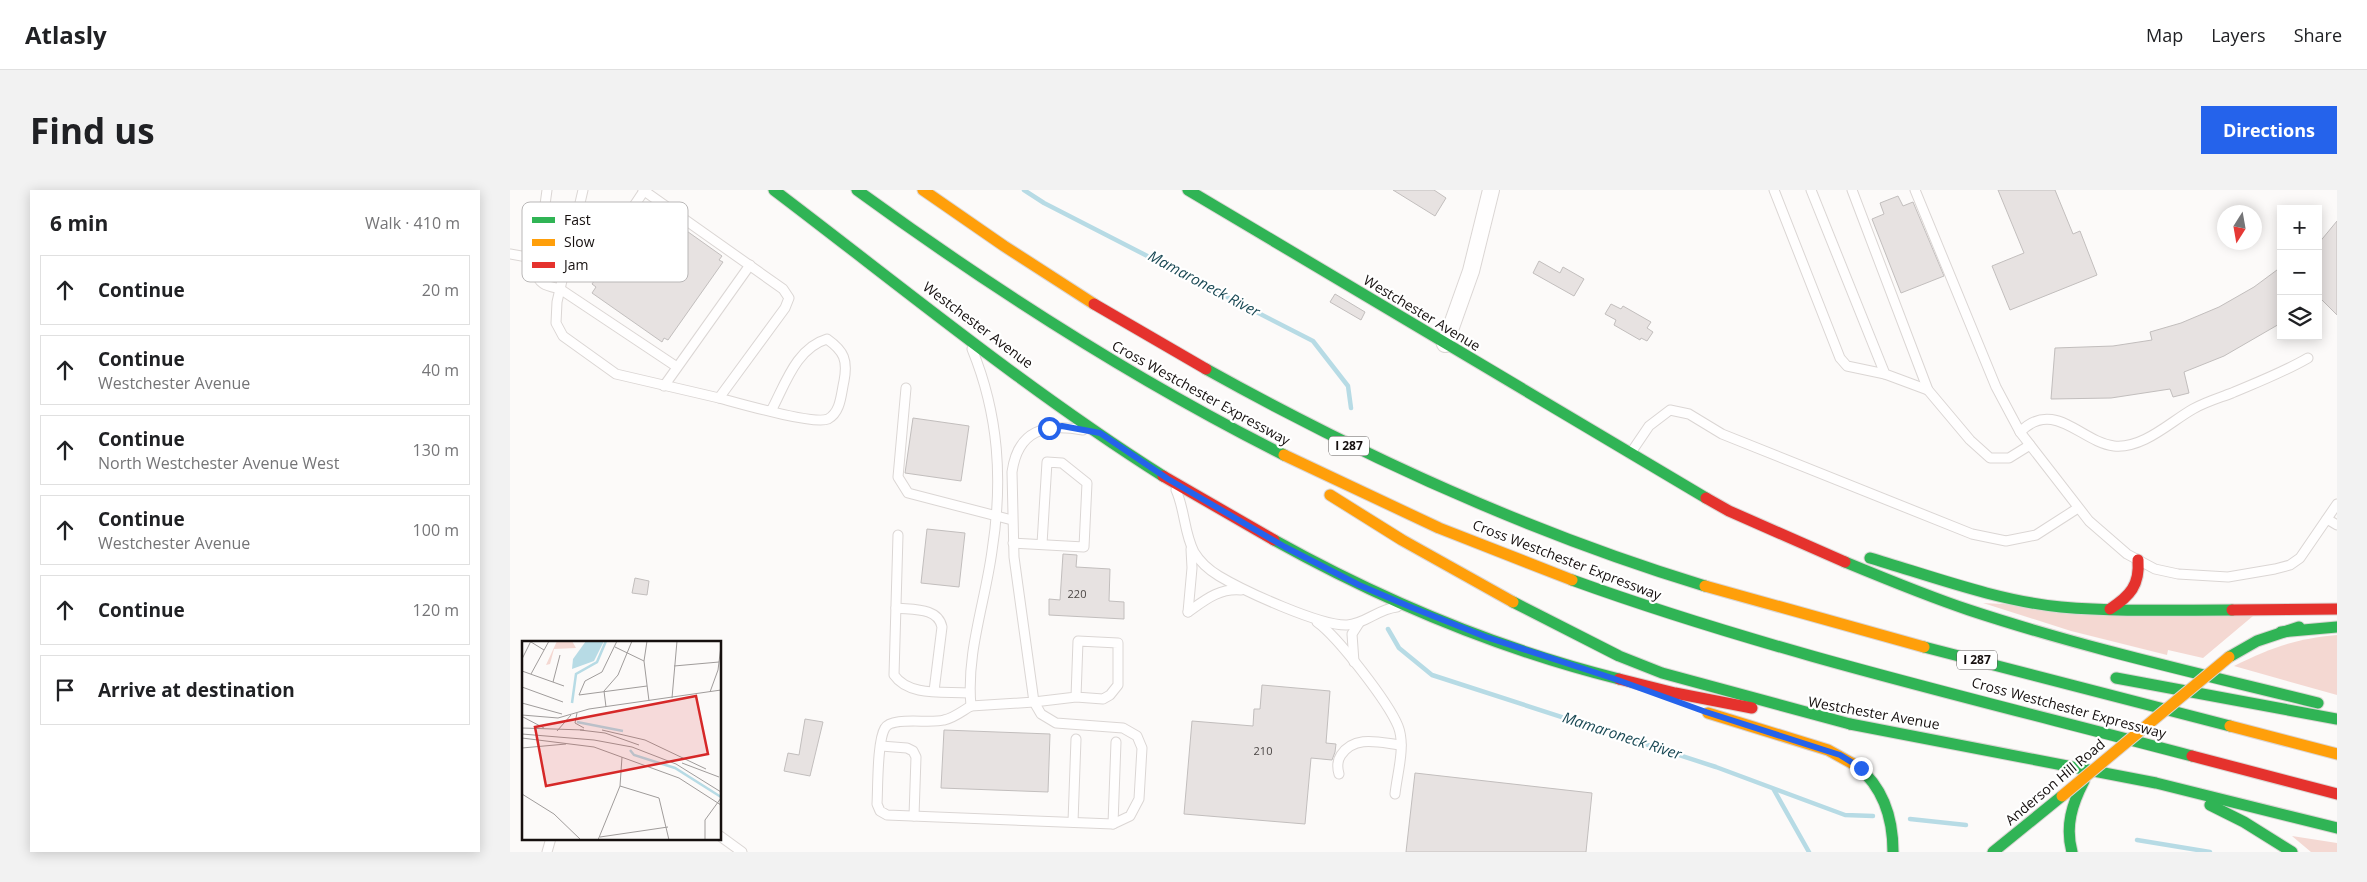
<!DOCTYPE html>
<html lang="en">
<head>
<meta charset="utf-8">
<style>
  :root { --surface:#fff; --page:#f2f2f2; --text:#202124; --muted:#757577; --line:#e0e0e0; --accent:#2563eb }
  body { margin:0; font-family:"Open Sans",sans-serif; background:var(--page); color:var(--text) }
  .controls { position:absolute; right:15px; top:15px; display:grid; overflow:hidden; border-radius:0px; box-shadow:0 2px 12px #0003 }
  .controls button { width:45px; height:45px; display:grid; place-items:center; padding:0; border:0; border-bottom:1px solid var(--line); background:var(--surface); color:var(--text); font:25px sans-serif }
  .compass { position:absolute; left:1707px; top:15px; width:45px; height:45px; border-radius:50%; background:var(--surface); box-shadow:0 2px 12px #0003; rotate:191deg }
  .stop { position:absolute; width:15px; height:15px; margin:-11px; border:4px solid #2563eb; border-radius:50%; background:#fff }
  .stop.end { background:#2563eb; border-color:#fff; box-shadow:0 1px 5px #0008 }
  .list { margin:0; padding:0; list-style:none }
  h2 { display:flex; justify-content:space-between; align-items:center; height:65px; margin:0; padding:0 20px; font-size:21px }
  h2 small { font-size:16px; font-weight:400; color:var(--muted) }
  .list li { display:grid; grid-template-columns:32px 1fr auto; gap:15px; align-items:center; box-sizing:border-box; height:70px; margin:0 10px 10px; padding:0 10px; border:1px solid var(--line); border-radius:0px }
  .list b { display:block; font-size:19px; white-space:nowrap }
  .list p { margin:0; font-size:16px; white-space:nowrap; color:var(--muted) }
  .list em { font-size:16px; font-style:normal; color:var(--muted) }
  .icon { flex:none; width:28px; height:28px; fill:none; stroke:currentColor; stroke-width:2; stroke-linecap:round; stroke-linejoin:round }
  .map { position:relative; flex:none; width:1827px; height:662px; overflow:hidden; border-radius:0px }
  header { display:flex; align-items:center; gap:30px; box-sizing:border-box; height:70px; padding:0 25px; background:var(--surface); border-bottom:1px solid var(--line) }
  header strong { font-size:24px }
  nav { display:flex; gap:28px; margin-inline-start:auto; font-size:18px }
  .intro { display:flex; align-items:center; justify-content:space-between; box-sizing:border-box; height:120px; padding:0 30px }
  h1 { margin:0; font-size:35px }
  .button { padding:12px 22px; border-radius:0px; background:var(--accent); color:#fff; font-size:18px; font-weight:700 }
  main { display:flex; gap:30px; padding:0 30px }
  aside { flex:1; background:var(--surface); border-radius:0px; box-shadow:0 2px 12px #0003 }
  .map>svg:first-child { display:block }
</style>
</head>
<body>
<header>
<strong>Atlasly</strong>
<nav><a>Map</a><a>Layers</a><a>Share</a></nav>
</header>
<div class="intro"><h1>Find us</h1><a class="button">Directions</a></div>
<main>
<aside>
<h2>6 min<small>Walk · 410 m</small></h2>
<ul class="list">
<li><svg class="icon" aria-label="ahead" viewBox="0 0 24 24"><path d="M12 20V5M6 11l6-6 6 6"/></svg><div><b>Continue</b></div><em>20 m</em></li>
<li><svg class="icon" aria-label="ahead" viewBox="0 0 24 24"><path d="M12 20V5M6 11l6-6 6 6"/></svg><div><b>Continue</b><p>Westchester Avenue</p></div><em>40 m</em></li>
<li><svg class="icon" aria-label="ahead" viewBox="0 0 24 24"><path d="M12 20V5M6 11l6-6 6 6"/></svg><div><b>Continue</b><p>North Westchester Avenue West</p></div><em>130 m</em></li>
<li><svg class="icon" aria-label="ahead" viewBox="0 0 24 24"><path d="M12 20V5M6 11l6-6 6 6"/></svg><div><b>Continue</b><p>Westchester Avenue</p></div><em>100 m</em></li>
<li><svg class="icon" aria-label="ahead" viewBox="0 0 24 24"><path d="M12 20V5M6 11l6-6 6 6"/></svg><div><b>Continue</b></div><em>120 m</em></li>
<li><svg class="icon" aria-label="arrive" viewBox="0 0 24 24"><path d="M6 21V4h12l-3 4 3 4H6"/></svg><div><b>Arrive at destination</b></div></li>
</ul>
</aside>
<div class="map">
<svg width="1827" height="662" viewBox="0 0 1827 662">
  <rect width="100%" height="100%" fill="#fcfaf9"/>
  <g fill="#f4d8d2">
    <polygon points="1473,413 1743,426 1693,468 1658,460 1657,465 1561,441"/>
    <path d="M1827,445V505L1724,476C1762,457 1785,449 1827,445Z"/>
    <polygon points="1782,646 1827,653 1827,662 1801,662"/>
  </g>
  <g fill="none" stroke-linecap="round" stroke-linejoin="round">
    <g stroke="#b7dbe5" stroke-width="4.5">
      <polyline points="514,0 534,13 803,151 838,196 841,218"/>
      <polyline points="878,439 889,458 922,485 1206,577 1335,625 1363,626"/>
      <polyline points="1264,600 1299,662"/>
      <polyline points="1400,629 1456,635"/>
      <polyline points="1627,650 1700,662"/>
    </g>
  </g>
  <g fill="#e7e2e1" stroke="#c2bebd">
    <polygon points="883,0 924,0 936,8 925,26"/>
    <polygon points="1488,0 1545,0 1563,44 1570,41 1587,85 1500,120 1482,76 1514,63"/>
    <polygon points="1388,6 1393,16 1403,12 1434,86 1391,103 1362,29 1374,24 1370,13"/>
    <polygon points="143,17 212,66 209,70 213,72 158,150 154,148 152,152 82,103 86,97 82,94 135,18 140,22"/>
    <polygon points="1827,31 1827,125 1808,106 1808,54"/>
    <polygon points="1029,71 1050,83 1053,77 1074,89 1064,106 1023,83"/>
    <polygon points="1771,77 1771,133 1714,166 1674,182 1679,203 1663,207 1660,199 1601,208 1541,209 1545,158 1603,156 1642,150 1640,142 1671,133 1709,117 1744,97"/>
    <polygon points="825,104 855,122 851,130 820,112"/>
    <polygon points="1101,114 1111,119 1113,116 1141,132 1137,138 1143,142 1137,151 1131,148 1130,150 1104,135 1106,130 1095,124"/>
    <polygon points="403,228 459,236 451,291 395,283"/>
    <polygon points="417,339 455,343 449,397 411,393"/>
    <polygon points="553,364 567,365 566,377 600,379 599,411 614,412 614,429 539,425 539,409 550,410"/>
    <polygon points="125,388 139,391 137,405 122,403"/>
    <polygon points="752,495 820,501 816,553 826,554 825,562 822,570 801,568 795,634 674,624 682,531 743,536 744,519 750,519"/>
    <polygon points="295,529 313,532 300,586 274,581 278,563 289,565"/>
    <polygon points="434,540 540,544 538,602 431,598"/>
    <polygon points="905,583 1082,603 1076,662 896,662"/>
  </g>
  <g fill="none" stroke-linecap="round" stroke-linejoin="round">
    <defs>
      <g id="lane">
        <path d="M37,0L26,81C28,95 38,96 50,99L167,177"/>
        <polyline points="73,0 47,112 46,133 53,146 106,184 209,208 275,118 279,108 273,99 133,0"/>
        <polyline points="1264,0 1330,168 1337,176 1375,184"/>
        <polyline points="1301,0 1375,184 1418,200"/>
        <polyline points="1342,0 1418,200 1460,250 1480,268 1499,268 1520,255"/>
        <polyline points="1405,0 1486,197 1510,242 1579,331 1617,364 1645,379 1668,384 1718,387 1765,379 1780,375 1790,368 1827,314"/>
        <path d="M61,52C66,54 71,57 76,58C98,61 123,16 134,1"/>
        <polyline points="0,64 28,69"/>
        <path d="M462,159C489,225 493,291 482,361C475,413 456,463 461,516L524,512L504,367L502,282C508,240 535,233 573,240"/>
        <polyline points="154,196 240,75"/>
        <polyline points="396,198 388,287 398,303 502,330"/>
        <path d="M209,208C228,213 303,235 318,229C331,222 331,204 334,191C338,170 334,161 317,149C286,158 275,195 261,221"/>
        <path d="M1510,242C1544,208 1571,252 1604,256C1633,259 1660,232 1683,219C1695,212 1709,208 1722,203C1748,192 1774,182 1798,168"/>
        <polyline points="1120,264 1139,236 1160,220 1179,224 1212,244 1462,344 1496,351 1526,345 1568,318"/>
        <path d="M666,300C675,320 674,343 684,362C690,372 699,380 709,386C734,401 810,436 837,435C855,434 868,419 887,417"/>
        <polyline points="1817,329 1827,335"/>
        <path d="M388,345L384,485C399,507 435,501 459,503"/>
        <polyline points="503,353 574,357 577,293 552,273 537,272 532,354"/>
        <path d="M386,418C402,420 428,417 432,437L424,501"/>
        <polyline points="678,422 682,378 681,359"/>
        <path d="M678,422C695,410 709,398 731,400"/>
        <path d="M807,432C828,447 878,512 888,536C896,556 887,584 885,604"/>
        <polyline points="844,472 842,444 849,433"/>
        <path d="M461,516C452,521 444,528 434,530C420,534 382,526 375,538C367,551 368,597 367,614L370,621L377,625L603,634L620,626L629,609L632,558L627,546L613,538L546,533L531,524L524,512L566,507L593,509L600,505L608,495V453L568,451L566,507"/>
        <polyline points="371,556 397,558 403,561 406,567 404,626"/>
        <path d="M829,584C827,577 827,571 831,565C845,544 871,553 891,555"/>
        <polyline points="563,632 566,549"/>
        <polyline points="603,634 606,552"/>
        <polyline points="210,646 232,662"/>
        <polyline points="37,662 41,648"/>
      </g>
      <polyline id="street" points="935,154 961,81 981,0"/>
      <g id="fast">
        <path d="M264,0C392,97 517,200 653,286"/>
        <path d="M347,0C483,99 623,189 774,265"/>
        <polyline points="678,0 1196,308"/>
        <path d="M696,179C854,267 1021,343 1195,396"/>
        <path d="M764,350C872,410 989,459 1109,489"/>
        <path d="M1360,368C1421,386 1488,411 1551,417C1608,422 1665,420 1722,420"/>
        <path d="M1335,372C1376,389 1417,406 1459,420C1574,458 1691,484 1808,513"/>
        <path d="M1062,390C1264,463 1474,511 1682,566"/>
        <polyline points="1003,412 1109,466 1152,483 1340,534"/>
        <polyline points="1771,442 1827,437"/>
        <polyline points="1414,457 1720,536"/>
        <polyline points="1719,467 1747,451 1789,437"/>
        <polyline points="1606,488 1827,529"/>
        <polyline points="1340,534 1646,593 1827,638"/>
        <path d="M1347,576C1374,598 1383,628 1383,662"/>
        <polyline points="1700,615 1734,632 1782,662"/>
        <polyline points="1483,662 1552,606"/>
        <path d="M1562,662C1555,636 1562,614 1574,591"/>
      </g>
      <g id="slow">
        <polyline points="413,0 494,56 584,114"/>
        <polyline points="774,265 929,338 1062,390"/>
        <polyline points="820,305 892,350 1003,412"/>
        <polyline points="1195,396 1414,457"/>
        <polyline points="1198,523 1318,560 1347,576"/>
        <polyline points="1720,536 1827,564"/>
      </g>
      <g id="jam">
        <polyline points="584,114 696,179"/>
        <polyline points="653,286 764,350"/>
        <polyline points="1196,308 1219,321 1335,372"/>
        <path d="M1600,419C1620,406 1630,395 1628,370"/>
        <polyline points="1722,420 1827,419"/>
        <polyline points="1109,489 1165,503 1242,518"/>
        <polyline points="1682,566 1827,604"/>
      </g>
    </defs>
    <use href="#lane" stroke="#dbd6d4" stroke-width="11"/>
    <use href="#street" stroke="#dbd6d4" stroke-width="18"/>
    <use href="#fast" stroke="#dbd6d4" stroke-width="13"/>
    <use href="#slow" stroke="#dbd6d4" stroke-width="13"/>
    <use href="#jam" stroke="#dbd6d4" stroke-width="13"/>
    <use href="#lane" stroke="#fffefe" stroke-width="9"/>
    <use href="#street" stroke="#fffefe" stroke-width="16"/>
    <use href="#fast" stroke="#30b455" stroke-width="11"/>
    <use href="#slow" stroke="#ff9f0a" stroke-width="11"/>
    <use href="#jam" stroke="#e5322d" stroke-width="11"/>
    <defs>
      <polyline id="slow-bridge" points="1552,606 1719,467"/>
    </defs>
    <use href="#slow-bridge" stroke="#dbd6d4" stroke-width="13" stroke-linecap="butt"/>
    <use href="#slow-bridge" stroke="#ff9f0a" stroke-width="11"/>
  </g>
  <g fill="none" stroke-linecap="round" stroke-linejoin="round">
    <polyline stroke="#2563eb" stroke-width="6" points="539,238 552,236 590,243 658,289 775,357 849,395 903,418 976,447 1102,488 1196,522 1330,565 1351,578"/>
  </g>
  <g text-anchor="middle" stroke-width="4.5" stroke-linejoin="round" paint-order="stroke">
    <g font-size="11" fill="#4b4644">
      <text x="567" y="408">220</text>
      <text x="753" y="565">210</text>
    </g>
    <g fill="#fff" stroke="#5c5857" stroke-width="1">
      <rect x="819" y="246.5" width="40" height="19" rx="4"/>
      <rect x="1447" y="460.5" width="40" height="19" rx="4"/>
    </g>
    <g font-size="12" font-weight="bold" fill="#16100f">
      <text x="839" y="260">I 287</text>
      <text x="1467" y="474">I 287</text>
    </g>
    <g font-size="14" fill="#16100f" stroke="#fff">
      <text transform="translate(912 123) rotate(31)" y="5">Westchester Avenue</text>
      <text transform="translate(468 135) rotate(37)" y="5">Westchester Avenue</text>
      <text transform="translate(691 203) rotate(29)" y="5">Cross Westchester Expressway</text>
      <text transform="translate(1057 370) rotate(21)" y="5">Cross Westchester Expressway</text>
      <text transform="translate(1559 518) rotate(15)" y="5">Cross Westchester Expressway</text>
      <text transform="translate(1364 523) rotate(10)" y="5">Westchester Avenue</text>
      <text transform="translate(1545 592) rotate(-40)" y="5">Anderson Hill Road</text>
    </g>
    <g font-size="15" font-style="italic" fill="#1a4955" stroke="#fff">
      <text transform="translate(694 94) rotate(28)" y="5">Mamaroneck River</text>
      <text transform="translate(1112 546) rotate(18)" y="5">Mamaroneck River</text>
    </g>
  </g>
  <g transform="translate(12 451)">
    <rect width="199" height="199" fill="#fcfaf9"/>
    <path d="M35,0H50L54,7L32,8L28,23L24,24Z" fill="#f4d8d2"/>
    <path d="M64,0H82L72,20L50,28L51,18Z" fill="#b7dbe5"/>
    <path fill="none" stroke="#b7dbe5" stroke-width="2.5" d="M50,62L54,33L75,21L84,0M55,81L101,90M108,109L112,114L153,127L199,156"/>
    <path fill="none" stroke="#a09c9b" stroke-width="1" d="M95,0L80,31L63,40L57,54L125,45M125,0L122,20L127,60M9,1L22,9M93,6L122,20M0,18L9,0M152,25L197,21M0,30L42,45M9,33L27,0M31,41L38,14M0,46L41,61M188,51L196,29L199,5M150,57L155,0M0,62L40,73M84,66L82,50L96,34L110,0M55,72L53,82L62,87M0,74L36,77L67,68L199,49M1,76L22,87M0,87L62,89M58,89L83,92L117,104M80,89L123,99L184,128M35,90L49,74M0,93L72,99L110,106L154,123L199,151M0,97L72,106L157,137L199,164M0,107L44,103M160,122L197,136M98,145L137,157L147,199M0,153L32,173L59,199M78,196L146,186M76,199L98,145L100,116M183,199V179L199,157"/>
    <path fill="#d62828" fill-opacity="0.15" stroke="#d62828" stroke-width="2.5" d="M174,55L186,113L24,145L13,86Z"/>
    <rect width="199" height="199" fill="none" stroke="#16100f" stroke-width="2.5"/>
  </g>
  <rect x="12" y="12" width="166" height="80" rx="8" fill="#fff" stroke="#b9b7b7" stroke-width="1"/>
  <rect x="22" y="27" width="23" height="6" fill="#30b455"/>
  <rect x="22" y="49" width="23" height="7" fill="#ff9f0a"/>
  <rect x="22" y="72" width="23" height="6" fill="#e5322d"/>
  <g font-size="14" fill="#16100f">
    <text x="54" y="35">Fast</text>
    <text x="54" y="57">Slow</text>
    <text x="54" y="80">Jam</text>
  </g>
</svg>
<div class="controls">
<button>+</button>
<button>−</button>
<button><svg class="icon" aria-label="layers" viewBox="0 0 24 24"><path d="M12 4l9 5-9 5-9-5zM3 14l9 5 9-5"/></svg></button>
</div>
<svg class="compass" viewBox="-18 -18 36 36"><path d="M0-13l5 13h-10z" fill="#e53935"/><path d="M0 13l5-13h-10z" fill="#757577"/></svg>
<div class="stop" style="left:539px;top:238px"></div>
<div class="stop end" style="left:1351px;top:578px"></div>
</div>
</main>
</body>
</html>
